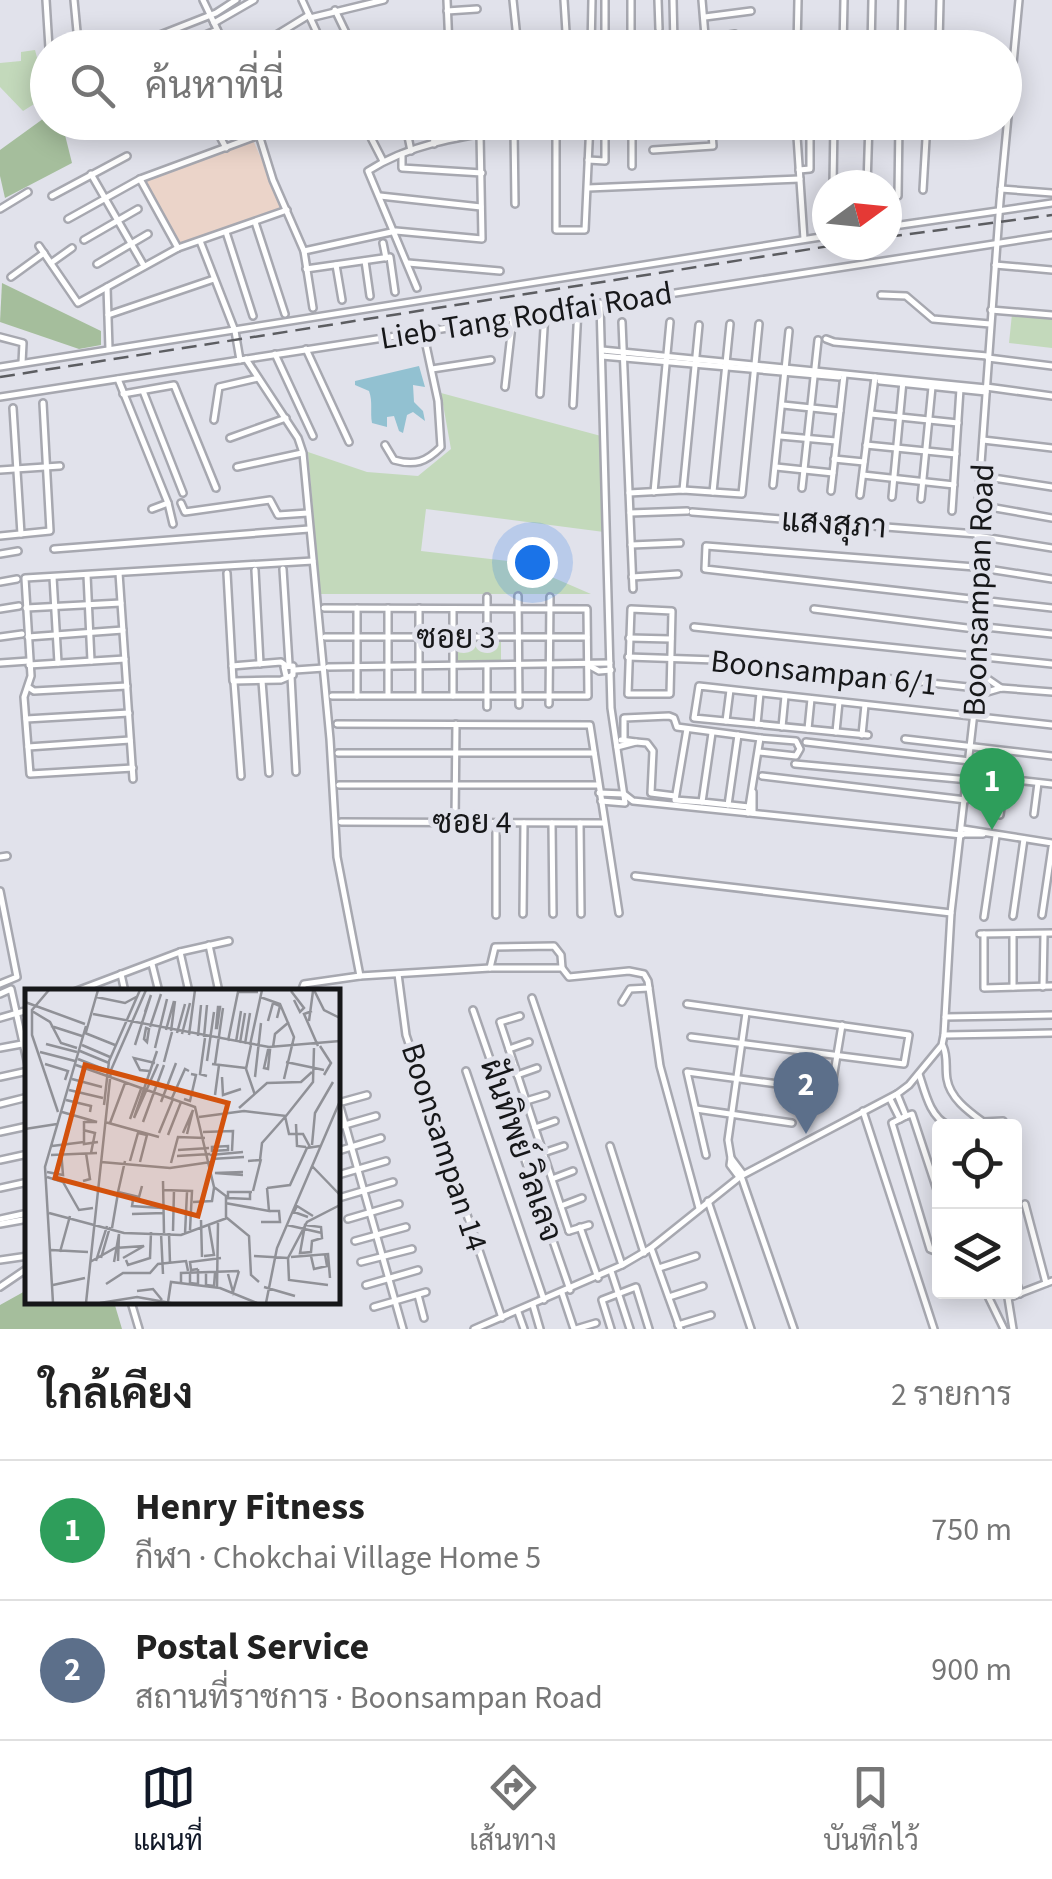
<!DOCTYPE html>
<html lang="th">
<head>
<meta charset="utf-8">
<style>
  :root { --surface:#fff; --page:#f6f6f6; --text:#222; --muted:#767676; --line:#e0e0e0; --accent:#111827 }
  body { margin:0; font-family:"Source Sans 3",Sarabun,sans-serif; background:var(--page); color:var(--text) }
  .controls { position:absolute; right:30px; bottom:30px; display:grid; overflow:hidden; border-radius:10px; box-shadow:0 5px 25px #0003 }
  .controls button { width:90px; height:90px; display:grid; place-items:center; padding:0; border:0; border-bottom:2px solid var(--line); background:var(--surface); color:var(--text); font:50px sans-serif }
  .compass { position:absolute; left:812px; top:170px; width:90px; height:90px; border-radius:50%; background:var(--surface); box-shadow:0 5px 25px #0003; rotate:75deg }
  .you { position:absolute; left:532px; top:562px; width:35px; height:35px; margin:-25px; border:8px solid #fff; border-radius:50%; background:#1a73e8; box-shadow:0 0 0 15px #1a73e833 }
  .badge { display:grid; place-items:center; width:65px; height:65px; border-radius:50%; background:var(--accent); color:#fff; font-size:32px; font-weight:700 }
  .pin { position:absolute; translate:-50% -82px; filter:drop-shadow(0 2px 5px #0008) }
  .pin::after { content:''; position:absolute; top:52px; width:35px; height:30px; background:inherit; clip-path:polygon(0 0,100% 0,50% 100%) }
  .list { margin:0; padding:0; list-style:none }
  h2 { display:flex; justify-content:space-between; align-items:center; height:130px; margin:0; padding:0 40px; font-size:42px }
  h2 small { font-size:32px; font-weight:400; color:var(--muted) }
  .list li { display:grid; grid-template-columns:65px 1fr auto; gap:30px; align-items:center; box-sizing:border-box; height:140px; padding:0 40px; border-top:2px solid var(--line) }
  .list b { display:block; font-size:38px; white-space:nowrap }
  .list p { margin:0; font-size:32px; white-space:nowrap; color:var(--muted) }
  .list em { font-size:32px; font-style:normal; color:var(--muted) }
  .icon { flex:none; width:55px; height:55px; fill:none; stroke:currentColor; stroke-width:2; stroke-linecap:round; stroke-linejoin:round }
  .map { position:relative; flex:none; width:1052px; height:1329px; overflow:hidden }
  .search { position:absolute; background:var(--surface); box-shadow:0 5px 25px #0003; left:30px; right:30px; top:30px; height:110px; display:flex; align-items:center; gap:25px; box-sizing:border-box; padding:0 35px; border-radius:55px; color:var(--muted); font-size:38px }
  .sheet { height:410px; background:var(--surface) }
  nav { display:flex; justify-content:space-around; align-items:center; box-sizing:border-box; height:140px; border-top:2px solid var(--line); background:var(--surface); font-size:28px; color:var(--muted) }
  nav a { display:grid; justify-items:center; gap:5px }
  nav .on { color:var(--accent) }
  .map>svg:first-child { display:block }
</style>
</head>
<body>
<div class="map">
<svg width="1052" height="1329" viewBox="0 0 1052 1329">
  <rect width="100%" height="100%" fill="#e1e2eb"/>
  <polygon fill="#ebd4c9" points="253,140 283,208 180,243 143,182"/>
  <g fill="#c3d9bb">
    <polygon points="35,50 47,96 23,111 0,87 0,63 21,61 21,52"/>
    <polygon points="1012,314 1052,318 1052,348 1009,343"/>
    <polygon points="441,393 601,436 604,532 426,509 421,551 517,562 591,594 320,594 308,452 367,472 418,476 451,449"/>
    <rect x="456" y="638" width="45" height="25"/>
  </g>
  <g fill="#a5be9c">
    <polygon points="47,116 48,122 62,123 72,163 5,198 0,176 0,150"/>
    <polygon points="2,283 101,331 101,345 79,349 0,322"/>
    <polygon points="27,1290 28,1302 114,1302 122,1329 0,1329 0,1305"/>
  </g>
  <path fill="#92c1d1" d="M419,366L425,387L413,385L414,402L423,411L425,421L413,412L407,415L403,433L399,431L394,416L387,417V427L372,423C370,412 373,402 369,391L355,385V381Z"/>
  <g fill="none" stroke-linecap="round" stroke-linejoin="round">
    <defs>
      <g id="minor">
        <polyline points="46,0 49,48"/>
        <polyline points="74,0 78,42"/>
        <polyline points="203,0 226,48"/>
        <polyline points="302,0 324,48"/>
        <polyline points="447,0 449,48"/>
        <polyline points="513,0 518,48"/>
        <polyline points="564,0 567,48"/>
        <polyline points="605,0 605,48"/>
        <polyline points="631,0 631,48"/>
        <polyline points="658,0 659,29"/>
        <polyline points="673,0 674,44"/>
        <polyline points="702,0 706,48"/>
        <polyline points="335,10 348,37"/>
        <polyline points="447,11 477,9"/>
        <polyline points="705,17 751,11"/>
        <polyline points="310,18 384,0"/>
        <polyline points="214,23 254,0"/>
        <polyline points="705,39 735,34"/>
        <polyline points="901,42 939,43 940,0"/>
        <polyline points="127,48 216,13 236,0"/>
        <polyline points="174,48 217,30"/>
        <polyline points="255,48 309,15"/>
        <polyline points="378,48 391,42 405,43"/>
        <polyline points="591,48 592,0"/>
        <polyline points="797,48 798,0"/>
        <polyline points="843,48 844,0"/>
        <polyline points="871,48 872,0"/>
        <polyline points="901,48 902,0"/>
        <polyline points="255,122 273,180 304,251 313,308"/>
        <polyline points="363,122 383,161"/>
        <polyline points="405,122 411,151"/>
        <polyline points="432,122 434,144"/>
        <polyline points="455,122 456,138"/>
        <polyline points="483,122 485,133"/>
        <polyline points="556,122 556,230 585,230 590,122"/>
        <polyline points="632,122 632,166"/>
        <polyline points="773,122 774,135"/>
        <polyline points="796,122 804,239"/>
        <polyline points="178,124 184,134 214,125 226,148"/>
        <polyline points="679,128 711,127"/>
        <polyline points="514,129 515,204"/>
        <polyline points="653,150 713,146 711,122"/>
        <polyline points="402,154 402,168 482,173"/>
        <polyline points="588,160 605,161 605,122"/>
        <polyline points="799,170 810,169 810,122"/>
        <polyline points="91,174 144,266"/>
        <polyline points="140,179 178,248"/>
        <polyline points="833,185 834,122"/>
        <polyline points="867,185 869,122"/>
        <polyline points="588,188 800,179"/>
        <polyline points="1001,189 1052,193"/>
        <polyline points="923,190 927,122"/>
        <polyline points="52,196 127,156"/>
        <polyline points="380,196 481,207"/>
        <polyline points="898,196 899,122"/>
        <polyline points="0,209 28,192"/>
        <polyline points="823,209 827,234"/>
        <polyline points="68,219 140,179 259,135"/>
        <polyline points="255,222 285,314"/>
        <polyline points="887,227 1052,203"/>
        <polyline points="226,232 253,316"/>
        <polyline points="84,240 138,209"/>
        <polyline points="200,241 235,331 240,360"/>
        <polyline points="383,243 386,258"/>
        <polyline points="39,246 78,303 178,248 287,210"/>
        <polyline points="304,251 396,231 482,239 480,134"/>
        <polyline points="365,261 370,296"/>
        <polyline points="51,263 72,248"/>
        <polyline points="408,263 500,271"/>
        <polyline points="97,264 148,234"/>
        <polyline points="336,265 342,300"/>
        <polyline points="995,265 1052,270"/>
        <polyline points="306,269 390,257 395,292"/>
        <polyline points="11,277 44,253"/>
        <polyline points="107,287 109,349"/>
        <path d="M417,288L368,171C422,136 490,134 551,122"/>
        <polyline points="881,295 906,296 933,319 990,324"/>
        <polyline points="600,303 611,708 625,803 601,801"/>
        <polyline points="991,310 1052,315"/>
        <polyline points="108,315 214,279"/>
        <polyline points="622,322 633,589"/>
        <polyline points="0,337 23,343 22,363"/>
        <polyline points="826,339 834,342 987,356"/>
        <polyline points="306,349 349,442"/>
        <polyline points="602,350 986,388"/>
        <polyline points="275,354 313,436"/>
        <polyline points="602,356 839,377"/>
        <polyline points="988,358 1052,366"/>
        <polyline points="246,359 298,438 303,453 330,739 337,857 360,976 490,968 562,968 569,977 629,971 644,974 648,981 660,1066 699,1208"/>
        <polyline points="0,367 827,236"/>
        <polyline points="432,369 491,360"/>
        <polyline points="118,379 168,503 152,509"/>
        <polyline points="880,381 986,392"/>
        <polyline points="505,387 513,316"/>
        <polyline points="986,387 1052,396"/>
        <polyline points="143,391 183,493"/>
        <polyline points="123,394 174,385 216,488"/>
        <polyline points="540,394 545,312"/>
        <polyline points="0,397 1052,235"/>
        <polyline points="573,405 578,308"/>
        <polyline points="783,405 840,411"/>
        <polyline points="13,408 21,534"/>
        <polyline points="871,414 958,423"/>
        <polyline points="214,420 219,387 258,378"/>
        <polyline points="780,436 836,441"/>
        <polyline points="230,438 286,418"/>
        <polyline points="983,440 1052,448"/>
        <path d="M385,445L394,460C415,466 426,462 441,447L438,401L423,331"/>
        <polyline points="866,445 956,454"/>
        <polyline points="834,459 864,462"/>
        <polyline points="237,467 302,453"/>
        <polyline points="776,467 833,473"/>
        <polyline points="0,470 60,466"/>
        <polyline points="863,475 954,485"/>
        <polyline points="980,476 1052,487"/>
        <polyline points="773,485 789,331"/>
        <polyline points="802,488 818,340"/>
        <polyline points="683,490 699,325"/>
        <polyline points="831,491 844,375"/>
        <polyline points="654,492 670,322"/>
        <polyline points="713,492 730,324"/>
        <polyline points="629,493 683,490 742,494 759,324"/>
        <polyline points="860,495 875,377"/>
        <polyline points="892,497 903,381"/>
        <polyline points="921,499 932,387"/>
        <polyline points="168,503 173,524"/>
        <polyline points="181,503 185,512 270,500 278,515 308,513"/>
        <polyline points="978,505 1052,518"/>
        <polyline points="952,511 960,389"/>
        <polyline points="692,512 977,534"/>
        <polyline points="630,513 687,511"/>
        <polyline points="0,536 50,531 43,403"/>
        <polyline points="977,536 1052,548"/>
        <polyline points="631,545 680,543"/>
        <polyline points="54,549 309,529"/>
        <polyline points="0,554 18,551"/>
        <polyline points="283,569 289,664"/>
        <polyline points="255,570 260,664"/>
        <polyline points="119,573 133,779"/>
        <polyline points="227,573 233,681 281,680 293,675 293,666 284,667 286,676"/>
        <polyline points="87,575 91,661"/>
        <polyline points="53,577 58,663"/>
        <polyline points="632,577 678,574"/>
        <polyline points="1052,579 975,567 706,546 705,569 1052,608"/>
        <polyline points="0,582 17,579"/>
        <polyline points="518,596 519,705"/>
        <polyline points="26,608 121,603"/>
        <polyline points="324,608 587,609 588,696 332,696"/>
        <polyline points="357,608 357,696"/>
        <polyline points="388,608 388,695"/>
        <polyline points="419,608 419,695"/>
        <polyline points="0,609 19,606"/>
        <polyline points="453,609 453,696"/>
        <polygon points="631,609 672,611 670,694 628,694"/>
        <polyline points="814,609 975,629"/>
        <polyline points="976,626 1052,634"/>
        <polyline points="694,627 1052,664"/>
        <polyline points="0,637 22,634"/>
        <polyline points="28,637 123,630"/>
        <polyline points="325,637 587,637"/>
        <polyline points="487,637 487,597"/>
        <polyline points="629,638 671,639"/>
        <polyline points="628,657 716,660 977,688"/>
        <polyline points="0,663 29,661"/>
        <polyline points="29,665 125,659"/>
        <polyline points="232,666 281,662 285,665"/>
        <polyline points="590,666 599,671 611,670"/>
        <polyline points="328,667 610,663"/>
        <polyline points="295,670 324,668"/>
        <polyline points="291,676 296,772"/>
        <polyline points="978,677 985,677 1001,688"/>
        <polyline points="262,681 269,773"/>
        <polyline points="234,682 241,776"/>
        <polyline points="28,687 34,691 127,686"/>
        <polyline points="977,695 1001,688 1052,692"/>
        <polyline points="549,704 550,597"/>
        <polyline points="487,707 487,666"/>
        <polyline points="26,719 129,713"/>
        <polyline points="726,721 730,690"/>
        <polyline points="337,724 590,725 619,913"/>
        <polyline points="757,724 760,693"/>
        <polyline points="782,727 785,696"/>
        <polyline points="687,729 675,800 702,802"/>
        <polyline points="808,729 811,699"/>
        <polyline points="836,732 839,702"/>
        <polyline points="712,733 702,802 749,807"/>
        <polyline points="862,735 865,705"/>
        <polyline points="868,735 694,718 699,686 1052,725"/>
        <polyline points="624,739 624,718 669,716 674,718 677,727 760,738 748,813"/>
        <polyline points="905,739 1052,756"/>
        <polyline points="636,742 647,743 653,751 651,793 675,796"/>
        <polyline points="806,742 970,761"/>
        <polyline points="28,747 130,740"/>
        <polyline points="617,747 636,742 621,740"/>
        <polyline points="759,752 796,756 800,749 796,741 760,738"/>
        <polyline points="338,753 594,753"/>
        <polyline points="795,764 969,780"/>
        <polyline points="133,768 30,774 24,697 31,676 25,578 313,561"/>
        <polyline points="969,775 1052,784"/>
        <polyline points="762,776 966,800"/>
        <polyline points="339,785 598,785"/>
        <polyline points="599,793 624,794 633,801 962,835"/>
        <polyline points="728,805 738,735"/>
        <polyline points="753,813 753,792"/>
        <polyline points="1034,814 1038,783"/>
        <polyline points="1000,815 1005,778"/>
        <polyline points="455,821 456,724"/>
        <polyline points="341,822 604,823"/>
        <polyline points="496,823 496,915"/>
        <polyline points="552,823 553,914"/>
        <polyline points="580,823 581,914"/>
        <polyline points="963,829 1052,843"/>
        <polyline points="962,834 983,834"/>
        <polyline points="0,857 7,856"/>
        <polyline points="635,876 951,913"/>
        <polyline points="0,891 17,977 0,984"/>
        <polyline points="523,914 524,823"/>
        <polyline points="1042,915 1052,847"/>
        <polyline points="1013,916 1024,839"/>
        <polyline points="984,917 996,836"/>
        <polyline points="980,934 1052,933"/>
        <polyline points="984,934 984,988 1052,986"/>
        <polyline points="1013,934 1013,987"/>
        <polyline points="209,945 219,992"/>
        <polyline points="180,952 189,992"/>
        <polyline points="152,964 159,992"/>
        <polyline points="490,968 495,947 554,946 561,955 562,968"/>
        <polyline points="121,974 125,992"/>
        <polyline points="398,974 406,1035 502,1318"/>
        <polyline points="1043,987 1044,935"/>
        <polyline points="74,992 180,952 229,941"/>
        <polyline points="301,992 304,984 360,976"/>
        <polyline points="0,994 11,989 28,1065"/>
        <polyline points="532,998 622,1265"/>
        <polyline points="622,1002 630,989 649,988"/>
        <polyline points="687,1004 909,1035 904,1064 691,1037"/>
        <polyline points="473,1010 570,1290"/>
        <polyline points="520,1016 500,1022 569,1231"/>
        <polyline points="945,1017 1052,1015"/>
        <polyline points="0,1018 28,1010"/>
        <polyline points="944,1035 1052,1033"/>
        <path d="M943,1046C948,1057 945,1067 947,1079C950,1098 968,1111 983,1122L1003,1121"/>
        <polyline points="0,1048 22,1044"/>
        <polyline points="509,1049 529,1042"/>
        <polyline points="466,1071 544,1300"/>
        <path d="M919,1074C925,1092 930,1117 948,1125"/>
        <polyline points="517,1075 537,1068"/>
        <polyline points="0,1077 28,1071"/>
        <polyline points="897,1094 906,1116"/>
        <polyline points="890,1099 900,1119"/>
        <polyline points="526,1101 546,1095"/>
        <polyline points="338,1103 367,1095"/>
        <polyline points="339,1103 403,1329"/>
        <polyline points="0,1104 28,1097"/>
        <polyline points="696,1109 792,1123"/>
        <polyline points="863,1111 934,1329"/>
        <polyline points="906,1116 892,1123 930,1249 940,1253"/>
        <polyline points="906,1116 912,1114 940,1199"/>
        <polyline points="338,1127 376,1116"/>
        <polyline points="535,1128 555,1121"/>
        <polyline points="0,1132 28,1126"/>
        <polyline points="610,1146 644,1253"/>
        <polyline points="338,1151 381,1138"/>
        <polyline points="543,1153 564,1146"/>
        <polyline points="706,1155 687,1072 831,1091 842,1025"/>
        <polyline points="731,1158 728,1140 746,1013"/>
        <polyline points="0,1160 28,1154"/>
        <polyline points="338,1175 386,1161"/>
        <polyline points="741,1176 794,1329"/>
        <polyline points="739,1177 730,1165 731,1158 743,1174"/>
        <polyline points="552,1179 573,1171"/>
        <polyline points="0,1188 28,1182"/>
        <polyline points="342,1197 393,1182"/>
        <polyline points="708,1201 751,1329"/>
        <polyline points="1025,1204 1046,1283"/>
        <polyline points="561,1206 582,1198"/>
        <polyline points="0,1219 28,1213"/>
        <polyline points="348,1219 399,1204"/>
        <polyline points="0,1224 28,1219"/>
        <polyline points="580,1227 598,1278"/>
        <polyline points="569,1231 589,1225"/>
        <polyline points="355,1241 406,1227"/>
        <polyline points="651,1248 680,1329"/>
        <polyline points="0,1260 28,1256"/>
        <polyline points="361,1262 412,1249"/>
        <polyline points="659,1268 696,1256"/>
        <polyline points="611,1271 630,1329"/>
        <polyline points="1014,1274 1020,1294"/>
        <polyline points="366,1285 418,1270"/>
        <polyline points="0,1287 28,1268"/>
        <polyline points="986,1292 1004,1329"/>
        <polyline points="562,1293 574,1329"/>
        <polyline points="418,1295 424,1318"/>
        <polyline points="669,1297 703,1286"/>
        <polyline points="131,1302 139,1329"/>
        <polyline points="533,1305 540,1329"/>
        <polyline points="374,1307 426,1292"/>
        <polyline points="518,1312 524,1329"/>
        <polyline points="678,1325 711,1315"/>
        <polyline points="474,1329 622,1265 651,1248 741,1176 897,1094 909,1085 942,1045 944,1035 951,913 976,695 978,505 1000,201 1019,0"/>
        <polyline points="576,1329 596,1323"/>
        <polyline points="611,1329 602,1300 636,1287 649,1329"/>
        <polyline points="1013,1329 1008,1298 1052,1281"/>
      </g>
    </defs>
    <use href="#minor" stroke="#a7a8b0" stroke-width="10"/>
    <use href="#minor" stroke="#fff" stroke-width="5"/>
    <g stroke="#5c5d61" stroke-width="2.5" stroke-dasharray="15 8" stroke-linecap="butt">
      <polyline points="887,237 1052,215"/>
      <polyline points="0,377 836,245"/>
    </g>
  </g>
  <g text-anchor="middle" stroke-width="10" stroke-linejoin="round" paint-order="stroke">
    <g font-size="32" fill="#161719" stroke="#e1e2eb">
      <text transform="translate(526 315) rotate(-9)" y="11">Lieb Tang Rodfai Road</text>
      <text transform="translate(834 523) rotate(4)" y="11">แสงสุภา</text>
      <text transform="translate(978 590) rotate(-88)" y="11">Boonsampan Road</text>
      <text x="456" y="648">ซอย 3</text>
      <text transform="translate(824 672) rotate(6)" y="11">Boonsampan 6/1</text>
      <text x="472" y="833">ซอย 4</text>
      <text transform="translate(445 1147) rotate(72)" y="11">Boonsampan 14</text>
      <text transform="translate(522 1150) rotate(71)" y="11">ฝันทิพย์ วิลเลจ</text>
    </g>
  </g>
  <g transform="translate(25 989)">
    <rect width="315" height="315" fill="#e1e2eb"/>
    <path fill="none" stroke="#909197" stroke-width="2.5" d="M24,1L7,21V46L33,123M289,1L299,21L315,29M266,2L279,19L275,23L269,11M71,8L100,14L113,7M235,8L255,15L269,48L259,90M0,13L60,35M193,18H195L192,39H191ZM7,22L25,33L36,54L52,59M287,22L279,25L293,57M68,25L244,58L315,52M243,32L248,14L255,17L252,29M284,32L288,2M26,37L57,47M125,38L136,5M121,39L124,40L122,53L119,50ZM141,41L149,12M146,42L150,12M61,43L73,1M60,44L90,56M152,44L160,15M157,45L165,14M164,46L170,1M173,47L176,16M179,48L182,16M180,49L175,85L182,87M203,52L213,3H233M211,53L216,22M215,54L220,24M21,55L52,63M220,55L225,24M57,56L85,68M110,56L126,6L120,23M225,56L237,1M226,56L221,80L230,106M295,57L306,74L299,86M248,58L250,45L264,33M130,59L142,10M243,61H245L243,80L239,79ZM55,62L84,74M132,62L109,129L133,75M15,63L50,72M53,70L81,81M182,72L189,23M139,73L147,43M261,73L299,81M20,75L43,82L40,91M187,75L221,79M190,75L198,19M51,76L170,118L189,198L201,207V229M124,82L115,81L109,69L130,74M197,88L198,106L216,100M230,88L236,34M47,90L77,98M44,101L78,109M190,106L194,76M147,109L160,80L164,82M159,110L165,112L171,86L166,85M41,111L66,117L65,123M136,113L151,74M79,116L84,72L115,1M214,119L242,94L276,93L287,83M37,123L72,133H59M260,127L264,145H278L285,158M174,128L219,122L261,127L288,93L289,59M105,130L116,100M59,132V155L73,153M80,133L134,148M118,133L139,76M85,134L100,94M271,135L272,157L281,158M0,140L32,135M58,141L70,144L66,164M178,143L208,142L207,162M134,144L148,110M158,144L168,121L162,145M143,146L156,113M287,156L290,124L308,93M27,157L59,153M203,157V161L187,162V158ZM153,161L184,159M26,166L72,164M185,166L218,163M152,167L185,165M186,170L219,168M100,172L93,203L114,208L117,197M105,172L113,144L122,146L115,173M223,172L235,171L237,154L260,128M76,173L145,179L186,173M146,174L153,148L180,149M287,177L315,206M22,183L38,186L36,161M218,183L190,184L218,186M22,188L38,193L54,221L68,219M58,192L65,190L61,164M138,192L139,244M242,199L265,196L282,159L295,157M138,201L167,202L165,241M228,202L236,170M225,203V210L203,209V203H227M108,211L107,217L137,219M168,213L187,212L189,199M200,214L244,222L242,199M24,224L99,244L156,246L202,229L224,247L226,286L234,293M107,225L139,224M283,228L269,223L272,217L288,227M176,231L177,268M236,233H255L254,222H244M262,236L297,244M280,236L296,238L297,249L287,252L286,263L275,264ZM87,239L93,204M148,242L149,201M136,244L138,285M144,244L145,274M160,245L162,203M26,261L63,263M35,263L45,227M179,267L189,266L184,237M229,267L263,269L282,233L315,216M286,267L289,280L302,277L300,265M266,268L303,265L305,289M76,269L85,238M263,269L264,291L303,296M101,271L103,276L125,269L126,243M71,272L82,237M65,273L90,259L119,257L98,269M89,273L94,245L93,272M173,280L166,281L165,273L196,269M165,283V294L173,295V280M181,284V296L189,297L190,284M203,285L208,303L214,282M156,293V284L214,282M81,295L98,284H125L133,275L161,272L163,282M28,296L60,289M239,298L270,307M192,299L193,234M112,302L128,300L137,311M143,313L146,293L195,299L232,314M28,314L20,178L61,37M61,314L86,81L121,1M75,314L112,308L146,314M241,314L252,259L315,112"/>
    <path fill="#d3520d" fill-opacity="0.15" stroke="#d3520d" stroke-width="5" d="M60,76L203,114L173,227L30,189Z"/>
    <rect width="315" height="315" fill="none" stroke="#161719" stroke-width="5"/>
  </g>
</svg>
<div class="controls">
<button><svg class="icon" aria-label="locate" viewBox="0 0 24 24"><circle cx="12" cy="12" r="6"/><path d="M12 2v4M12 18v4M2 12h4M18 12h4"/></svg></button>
<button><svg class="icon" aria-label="layers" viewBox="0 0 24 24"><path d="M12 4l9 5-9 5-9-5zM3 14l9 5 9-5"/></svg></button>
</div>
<svg class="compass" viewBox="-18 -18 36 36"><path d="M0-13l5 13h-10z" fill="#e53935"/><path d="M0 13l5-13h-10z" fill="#767676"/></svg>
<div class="you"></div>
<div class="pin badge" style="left:992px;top:830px;background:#2e9e5b">1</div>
<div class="pin badge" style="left:806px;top:1134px;background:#5c6f8a">2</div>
<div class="search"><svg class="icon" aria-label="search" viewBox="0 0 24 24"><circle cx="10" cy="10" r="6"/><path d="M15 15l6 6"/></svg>ค้นหาที่นี่</div>
</div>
<section class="sheet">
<h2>ใกล้เคียง<small>2 รายการ</small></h2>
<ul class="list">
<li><span class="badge" style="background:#2e9e5b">1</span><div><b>Henry Fitness</b><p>กีฬา · Chokchai Village Home 5</p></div><em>750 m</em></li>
<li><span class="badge" style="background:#5c6f8a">2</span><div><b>Postal Service</b><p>สถานที่ราชการ · Boonsampan Road</p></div><em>900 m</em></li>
</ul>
</section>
<nav>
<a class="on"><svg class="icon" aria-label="map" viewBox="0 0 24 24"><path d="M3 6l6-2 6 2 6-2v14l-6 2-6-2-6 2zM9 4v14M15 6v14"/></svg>แผนที่</a>
<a><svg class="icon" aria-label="directions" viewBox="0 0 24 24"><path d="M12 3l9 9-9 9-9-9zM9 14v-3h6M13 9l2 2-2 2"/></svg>เส้นทาง</a>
<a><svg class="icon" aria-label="saved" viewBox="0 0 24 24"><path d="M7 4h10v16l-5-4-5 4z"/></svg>บันทึกไว้</a>
</nav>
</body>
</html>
